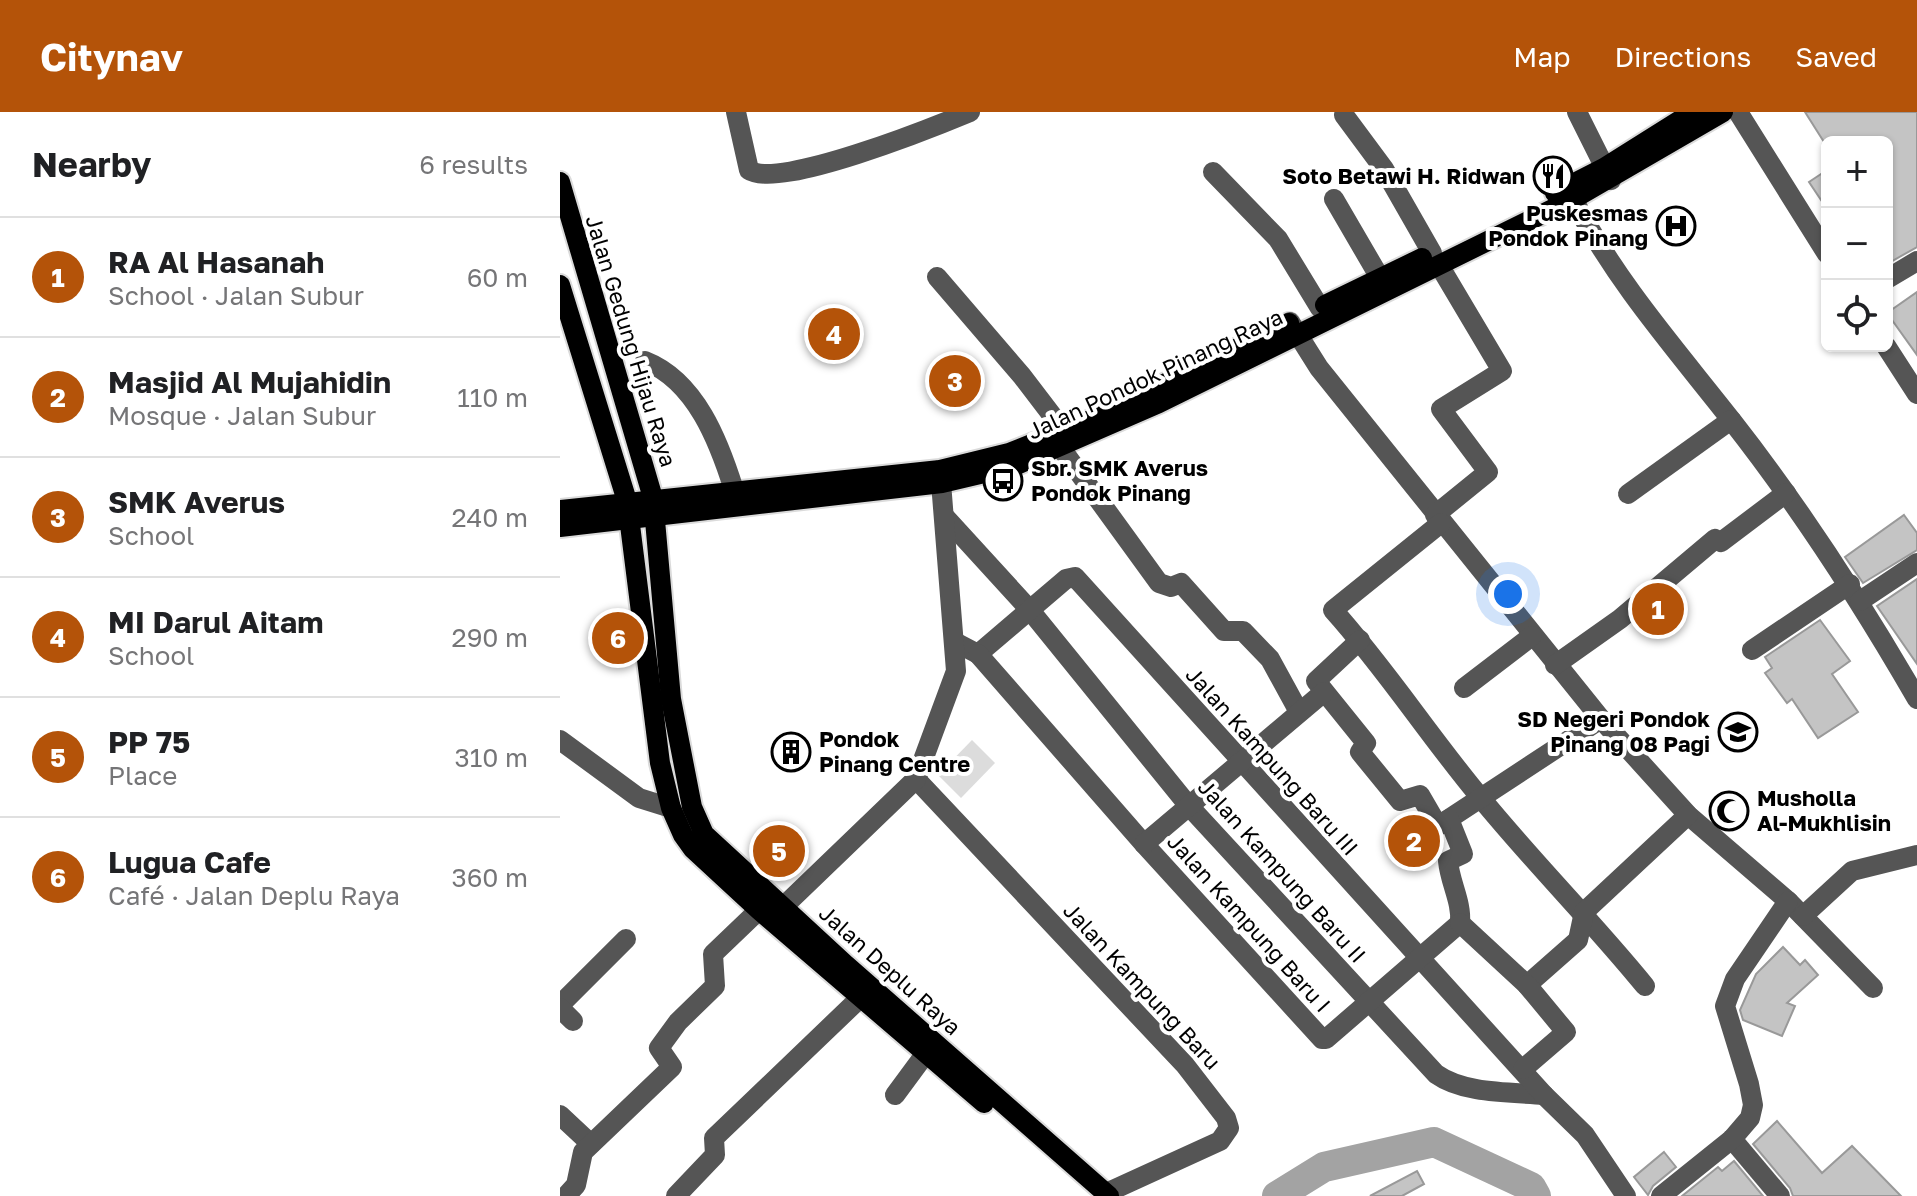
<!DOCTYPE html>
<html lang="en">
<head>
<meta charset="utf-8">
<style>
  :root { --surface:#fff; --page:#f2f2f2; --text:#202124; --muted:#757577; --line:#e0e0e0; --accent:#b45309 }
  body { margin:0; font-family:"Golos Text",sans-serif; background:var(--page); color:var(--text) }
  .controls { position:absolute; right:24px; top:24px; display:grid; overflow:hidden; border-radius:12px; box-shadow:0 2px 6px #0004 }
  .controls button { width:72px; height:72px; display:grid; place-items:center; padding:0; border:0; border-bottom:2px solid var(--line); background:var(--surface); color:var(--text); font:40px sans-serif }
  .you { position:absolute; left:948px; top:482px; width:28px; height:28px; margin:-20px; border:6px solid #fff; border-radius:50%; background:#1a73e8; box-shadow:0 0 0 12px #1a73e833 }
  .badge { display:grid; place-items:center; width:52px; height:52px; border-radius:50%; background:var(--accent); color:#fff; font-size:26px; font-weight:700 }
  .pin { position:absolute; translate:-50% -50%; border:4px solid #fff; box-shadow:0 2px 8px #0006 }
  .list { margin:0; padding:0; list-style:none }
  h2 { display:flex; justify-content:space-between; align-items:center; height:104px; margin:0; padding:0 32px; font-size:34px }
  h2 small { font-size:26px; font-weight:400; color:var(--muted) }
  .list li { display:grid; grid-template-columns:52px 1fr auto; gap:24px; align-items:center; box-sizing:border-box; height:120px; padding:0 32px; border-top:2px solid var(--line) }
  .list b { display:block; font-size:30px; white-space:nowrap }
  .list p { margin:0; font-size:26px; white-space:nowrap; color:var(--muted) }
  .list em { font-size:26px; font-style:normal; color:var(--muted) }
  .icon { flex:none; width:44px; height:44px; fill:none; stroke:currentColor; stroke-width:2; stroke-linecap:round; stroke-linejoin:round }
  .map { position:relative; flex:none; width:1357px; height:1084px; overflow:hidden }
  header { display:flex; align-items:center; gap:48px; box-sizing:border-box; height:112px; padding:0 40px; background:var(--accent); color:#fff }
  header strong { font-size:38px }
  nav { display:flex; gap:44px; margin-inline-start:auto; font-size:28px }
  main { display:flex }
  aside { flex:1; background:var(--surface) }
  .map>svg:first-child { display:block }
</style>
</head>
<body>
<header>
<strong>Citynav</strong>
<nav><a>Map</a><a>Directions</a><a>Saved</a></nav>
</header>
<main>
<aside>
<h2>Nearby<small>6 results</small></h2>
<ul class="list">
<li><span class="badge">1</span><div><b>RA Al Hasanah</b><p>School · Jalan Subur</p></div><em>60 m</em></li>
<li><span class="badge">2</span><div><b>Masjid Al Mujahidin</b><p>Mosque · Jalan Subur</p></div><em>110 m</em></li>
<li><span class="badge">3</span><div><b>SMK Averus</b><p>School</p></div><em>240 m</em></li>
<li><span class="badge">4</span><div><b>MI Darul Aitam</b><p>School</p></div><em>290 m</em></li>
<li><span class="badge">5</span><div><b>PP 75</b><p>Place</p></div><em>310 m</em></li>
<li><span class="badge">6</span><div><b>Lugua Cafe</b><p>Café · Jalan Deplu Raya</p></div><em>360 m</em></li>
</ul>
</aside>
<div class="map">
<svg width="1357" height="1084" viewBox="0 0 1357 1084">
  <rect width="100%" height="100%" fill="#fff"/>
  <polygon fill="#dcdcdc" points="412,628 435,651 401,686 378,663"/>
  <g fill="none" stroke-linecap="round" stroke-linejoin="round">
    <polyline stroke="#a3a3a3" stroke-width="30" points="717,1084 764,1055 874,1030 971,1075 976,1084"/>
  </g>
  <g fill="#c4c4c4" stroke="#999" stroke-width="2">
    <polygon points="1245,0 1357,0 1357,135 1327,152 1327,30 1264,30"/>
    <polygon points="1267,58 1267,97 1249,70"/>
    <polygon points="1357,180 1357,243 1327,201"/>
    <polygon points="1344,403 1357,421 1357,438 1303,471 1285,445"/>
    <polygon points="1357,467 1357,552 1317,494"/>
    <polygon points="1260,508 1290,549 1272,562 1298,600 1258,626 1232,587 1227,591 1205,561 1212,556 1205,545"/>
    <polygon points="1223,835 1240,853 1245,848 1258,863 1227,891 1235,894 1222,924 1183,908 1180,898 1196,862"/>
    <polygon points="1217,1009 1262,1061 1292,1034 1341,1084 1233,1084 1230,1076 1193,1032"/>
    <polygon points="1104,1040 1116,1055 1093,1074 1088,1083 1074,1065"/>
    <polygon points="1174,1049 1203,1084 1122,1084 1158,1055 1162,1059"/>
    <polygon points="857,1059 864,1072 842,1084 810,1084"/>
  </g>
  <g fill="none" stroke-linecap="round" stroke-linejoin="round">
    <defs>
      <g id="major">
        <polyline points="0,70 93,386 111,587 132,695 144,722 286,853 549,1084"/>
        <polyline points="995,81 1044,56 1133,0"/>
        <polyline points="0,173 67,389 100,651 111,696 123,723 133,737 199,798 424,991"/>
        <polyline points="765,193 862,146"/>
        <polyline points="0,398 380,358 449,341 524,311 729,211"/>
        <polyline points="0,415 382,371 454,354 599,291 1013,87 1163,0"/>
      </g>
    </defs>
    <use href="#major" stroke="#dbdbdb" stroke-width="24"/>
    <g stroke="#555" stroke-width="20">
      <path d="M176,0L189,58C218,78 374,15 410,0"/>
      <polyline points="1017,0 1051,68"/>
      <polyline points="1178,0 1267,142"/>
      <polyline points="784,3 824,57 872,141"/>
      <polyline points="653,60 718,127 760,196"/>
      <polyline points="774,87 820,166"/>
      <path d="M1013,87C1057,171 1114,235 1172,309C1241,397 1301,490 1357,587"/>
      <polyline points="377,165 462,264 504,319"/>
      <polyline points="1327,167 1357,149"/>
      <polyline points="730,210 759,256 1041,607 1128,703 1228,789 1313,876"/>
      <polyline points="1326,234 1357,282"/>
      <path d="M85,249C136,269 159,330 174,378"/>
      <polyline points="501,336 599,471 611,475 621,471 664,519 683,519 710,547 739,600"/>
      <polyline points="1068,382 1171,308"/>
      <polyline points="875,403 928,360 881,297 942,259 879,153"/>
      <path d="M385,405L469,497L628,693L876,962C904,982 950,980 984,983"/>
      <path d="M881,411L773,498C826,557 869,624 920,685C973,750 1032,809 1085,874"/>
      <polyline points="1300,489 1357,451"/>
      <polyline points="800,528 756,569 806,631 800,640 840,689 860,683 878,714 1041,607"/>
      <polyline points="397,531 418,542 506,467 515,465 984,983 1025,1023 1066,1084"/>
      <polyline points="1192,538 1290,472"/>
      <polyline points="418,542 584,732 762,927 766,927 900,811"/>
      <polyline points="995,553 1060,507 1155,427 1161,430 1226,381"/>
      <polyline points="904,576 972,524"/>
      <polyline points="0,628 79,686 111,696"/>
      <polyline points="356,667 625,953 666,1006 669,1016 660,1029 546,1081"/>
      <path d="M889,707L903,742L888,749C890,771 902,790 900,811"/>
      <polyline points="584,732 764,580"/>
      <polyline points="1243,804 1292,759 1357,743"/>
      <polyline points="900,811 967,873 1018,828 1024,800 1128,703"/>
      <polyline points="0,893 66,827"/>
      <polyline points="0,896 13,909"/>
      <polyline points="963,957 1006,920 967,873"/>
      <polyline points="335,983 366,941"/>
      <polyline points="0,1003 31,1032"/>
      <polyline points="1172,1027 1220,1084"/>
      <polyline points="6,1084 16,1073 23,1040 112,955 99,936 118,910 155,874 153,842 199,798 224,794 356,667 396,559 380,358"/>
      <polyline points="116,1084 155,1043 154,1026 299,887"/>
      <polyline points="1101,1084 1172,1027 1190,1006 1193,993 1189,972 1165,894 1175,867 1228,789"/>
    </g>
    <use href="#major" stroke="#000" stroke-width="20"/>
  </g>
  <defs>
    <symbol id="restaurant-ring" viewBox="-11 -11 22 22"><circle r="9.5" fill="#fff" stroke="#000" stroke-width="1.5"/><path d="M-5-6h1v4h1v-4h1v4h1v-4h1v5L-1.5 .5V6h-2V.5L-5-1ZM5-6V6H3V1.5H1.5Q1.5-4 5-6Z" fill="#000"/></symbol>
    <symbol id="hospital-ring" viewBox="-11 -11 22 22"><circle r="9.5" fill="#fff" stroke="#000" stroke-width="1.5"/><path d="M-5-5h3v3.5h4V-5h3V5h-3V1.5h-4V5h-3Z" fill="#000"/></symbol>
    <symbol id="bus-ring" viewBox="-11 -11 22 22"><circle r="9.5" fill="#fff" stroke="#000" stroke-width="1.5"/><path d="M-5-6H5V4H4V6H2V4H-2V6H-4V4H-5ZM-3.5-4V0h7V-4ZM-3.5 1.2v1.5H-2V1.2ZM2 1.2v1.5H3.5V1.2Z" fill="#000"/></symbol>
    <symbol id="school-ring" viewBox="-11 -11 22 22"><circle r="9.5" fill="#fff" stroke="#000" stroke-width="1.5"/><path d="M0-5L7-2L0 1L-7-2ZM-4 1L0 2.5L4 1V4Q0 6-4 4Z" fill="#000"/></symbol>
    <symbol id="building-ring" viewBox="-11 -11 22 22"><circle r="9.5" fill="#fff" stroke="#000" stroke-width="1.5"/><path d="M-4-6H4V6H1V3H-1V6H-4ZM-2.5-4.3h1.7v1.8h-1.7ZM.8-4.3h1.7v1.8H.8ZM-2.5-1h1.7V.8h-1.7ZM.8-1h1.7V.8H.8Z" fill="#000"/></symbol>
    <symbol id="mosque-ring" viewBox="-11 -11 22 22"><circle r="9.5" fill="#fff" stroke="#000" stroke-width="1.5"/><path d="M3.5-4.9A6 6 0 1 0 3.5 4.9A5 5 0 1 1 3.5-4.9Z" fill="#000"/></symbol>
  </defs>
  <g fill-rule="evenodd">
    <use href="#restaurant-ring" x="971" y="42" width="44" height="44"/>
    <use href="#hospital-ring" x="1094" y="92" width="44" height="44"/>
    <use href="#bus-ring" x="421" y="347" width="44" height="44"/>
    <use href="#school-ring" x="1156" y="598" width="44" height="44"/>
    <use href="#building-ring" x="209" y="618" width="44" height="44"/>
    <use href="#mosque-ring" x="1147" y="677" width="44" height="44"/>
  </g>
  <g text-anchor="middle" stroke-width="8" stroke-linejoin="round" paint-order="stroke">
    <g font-size="22" font-weight="bold" fill="#000" stroke="#fff" text-anchor="end">
      <text x="965" y="72">Soto Betawi H. Ridwan</text>
      <text x="1088" y="109">Puskesmas<tspan x="1088" dy="25">Pondok Pinang</tspan></text>
      <text x="471" y="364" text-anchor="start">Sbr. SMK Averus<tspan x="471" dy="25">Pondok Pinang</tspan></text>
      <text x="1150" y="615">SD Negeri Pondok<tspan x="1150" dy="25">Pinang 08 Pagi</tspan></text>
      <text x="259" y="635" text-anchor="start">Pondok<tspan x="259" dy="25">Pinang Centre</tspan></text>
      <text x="1197" y="694" text-anchor="start">Musholla<tspan x="1197" dy="25">Al-Mukhlisin</tspan></text>
    </g>
    <g font-size="22" fill="#000" stroke="#fff">
      <text transform="translate(71 229) rotate(73)" y="8">Jalan Gedung Hijau Raya</text>
      <text transform="translate(595 262) rotate(-25)" y="8">Jalan Pondok Pinang Raya</text>
      <text transform="translate(712 649) rotate(48)" y="8">Jalan Kampung Baru III</text>
      <text transform="translate(722 759) rotate(48)" y="8">Jalan Kampung Baru II</text>
      <text transform="translate(689 811) rotate(48)" y="8">Jalan Kampung Baru I</text>
      <text transform="translate(330 858) rotate(42)" y="8">Jalan Deplu Raya</text>
      <text transform="translate(582 874) rotate(47)" y="8">Jalan Kampung Baru</text>
    </g>
  </g>
</svg>
<div class="controls">
<button>+</button>
<button>−</button>
<button><svg class="icon" aria-label="locate" viewBox="0 0 24 24"><circle cx="12" cy="12" r="6"/><path d="M12 2v4M12 18v4M2 12h4M18 12h4"/></svg></button>
</div>
<div class="you"></div>
<div class="pin badge" style="left:1098px;top:497px">1</div>
<div class="pin badge" style="left:854px;top:729px">2</div>
<div class="pin badge" style="left:395px;top:269px">3</div>
<div class="pin badge" style="left:274px;top:222px">4</div>
<div class="pin badge" style="left:219px;top:739px">5</div>
<div class="pin badge" style="left:58px;top:526px">6</div>
</div>
</main>
</body>
</html>
